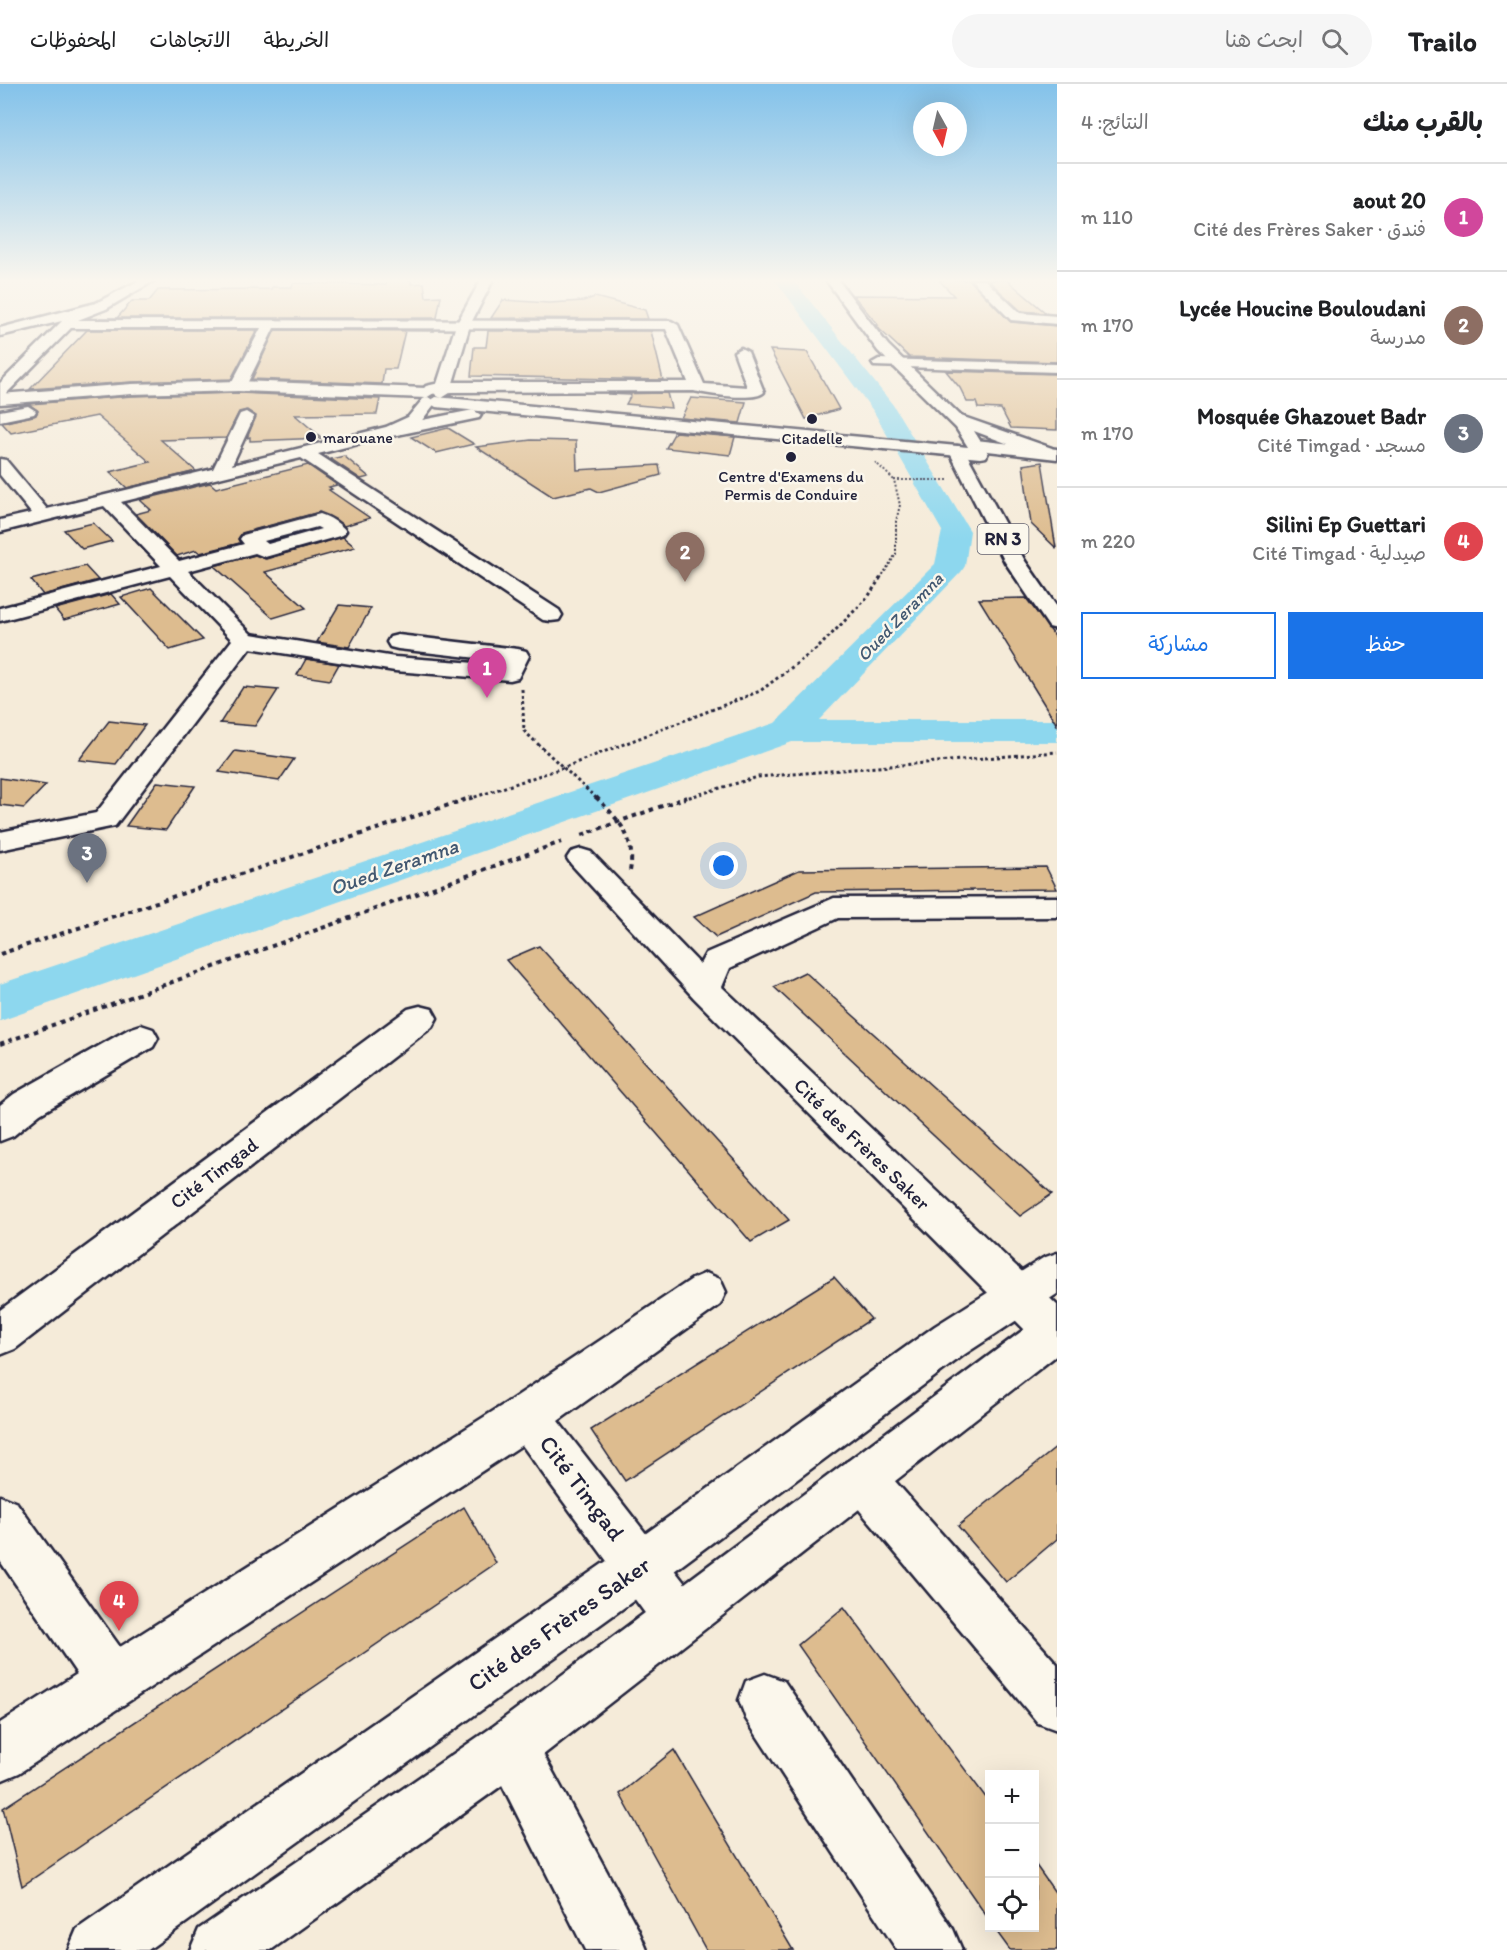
<!DOCTYPE html>
<html lang="ar">
<head>
<meta charset="utf-8">
<style>
  :root { --surface:#fff; --page:#f6f6f6; --text:#202124; --muted:#757577; --line:#e0e0e0; --accent:#1a73e8 }
  body { margin:0; font-family:Itim,"Playpen Sans Arabic",sans-serif; background:var(--page); color:var(--text); direction:rtl }
  .controls { position:absolute; right:18px; bottom:18px; display:grid; overflow:hidden; border-radius:0px; box-shadow:0 6px 24px #0002 }
  .controls button { width:54px; height:54px; display:grid; place-items:center; padding:0; border:0; border-bottom:2px solid var(--line); background:var(--surface); color:var(--text); font:30px sans-serif }
  .compass { position:absolute; left:913px; top:18px; width:54px; height:54px; border-radius:50%; background:var(--surface); box-shadow:0 6px 24px #0002; rotate:172deg }
  .you { position:absolute; left:724px; top:782px; width:21px; height:21px; margin:-15px; border:4px solid #fff; border-radius:50%; background:#1a73e8; box-shadow:0 0 0 9px #1a73e833 }
  .badge { display:grid; place-items:center; width:39px; height:39px; border-radius:50%; background:var(--accent); color:#fff; font-size:20px; font-weight:700 }
  .pin { position:absolute; translate:-50% -50px; filter:drop-shadow(0 2px 3px #0008) }
  .pin::after { content:''; position:absolute; top:32px; width:21px; height:18px; background:inherit; clip-path:polygon(0 0,100% 0,50% 100%) }
  .list { margin:0; padding:0; list-style:none }
  h2 { display:flex; justify-content:space-between; align-items:center; height:78px; margin:0; padding:0 24px; font-size:26px }
  h2 small { font-size:20px; font-weight:400; color:var(--muted) }
  .list li { display:grid; grid-template-columns:39px 1fr auto; gap:18px; align-items:center; box-sizing:border-box; height:108px; padding:0 24px; border-top:2px solid var(--line) }
  .list b { display:block; font-size:22px; white-space:nowrap }
  .list p { margin:0; font-size:20px; white-space:nowrap; color:var(--muted) }
  .list em { font-size:20px; font-style:normal; color:var(--muted) }
  .actions { display:flex; gap:12px; padding:18px 24px }
  .actions a { flex:1; padding:14px 0; border:2px solid var(--accent); border-radius:0px; text-align:center; font-size:21px; color:var(--accent) }
  .actions .main { background:var(--accent); color:#fff }
  .icon { flex:none; width:33px; height:33px; fill:none; stroke:currentColor; stroke-width:2; stroke-linecap:round; stroke-linejoin:round }
  .map { position:relative; flex:none; width:1057px; height:1866px; overflow:hidden; direction:ltr }
  header { display:flex; align-items:center; gap:36px; box-sizing:border-box; height:84px; padding:0 30px; background:var(--surface); border-bottom:2px solid var(--line) }
  header strong { font-size:28px }
  nav { display:flex; gap:33px; margin-inline-start:auto; font-size:21px }
  .search { width:420px; height:54px; background:var(--page); display:flex; align-items:center; gap:15px; box-sizing:border-box; padding:0 21px; border-radius:33px; color:var(--muted); font-size:22px }
  main { display:flex }
  aside { flex:1; background:var(--surface) }
  .map>svg:first-child { display:block }
</style>
</head>
<body>
<header>
<strong>Trailo</strong>
<div class="search"><svg class="icon" aria-label="search" viewBox="0 0 24 24"><circle cx="10" cy="10" r="6"/><path d="M15 15l6 6"/></svg>ابحث هنا</div>
<nav><a>الخريطة</a><a>الاتجاهات</a><a>المحفوظات</a></nav>
</header>
<main>
<aside>
<h2>بالقرب منك<small>النتائج: 4</small></h2>
<ul class="list">
<li><span class="badge" style="background:#d1479c">1</span><div><b>20 aout</b><p>فندق · Cité des Frères Saker</p></div><em>110 m</em></li>
<li><span class="badge" style="background:#8d6e63">2</span><div><b>Lycée Houcine Bouloudani</b><p>مدرسة</p></div><em>170 m</em></li>
<li><span class="badge" style="background:#6b7280">3</span><div><b>Mosquée Ghazouet Badr</b><p>مسجد · Cité Timgad</p></div><em>170 m</em></li>
<li><span class="badge" style="background:#e0444e">4</span><div><b>Silini Ep Guettari</b><p>صيدلية · Cité Timgad</p></div><em>220 m</em></li>
</ul>
<div class="actions"><a class="main">حفظ</a><a>مشاركة</a></div>
</aside>
<div class="map">
<svg width="1057" height="1866" viewBox="0 0 1057 1866">
  <rect width="100%" height="100%" fill="#f5ebd9"/>
  <filter id="ink" filterUnits="userSpaceOnUse"><feTurbulence type="fractalNoise" baseFrequency=".0167" numOctaves="2"/><feDisplacementMap in="SourceGraphic" scale="12" xChannelSelector="R" yChannelSelector="G"/><feConvolveMatrix kernelMatrix="1 2 1 2 8 2 1 2 1" color-interpolation-filters="sRGB"/></filter>
  <g filter="url(#ink)">
    <g fill="none" stroke-linecap="round" stroke-linejoin="round">
      <polygon fill="#8dd7ee" fill-rule="evenodd" points="775,196 793,196 893,321 970,447 965,482 961,488 819,636 1057,636 1057,658 792,658 0,937 0,900 775,639 935,480 942,447 874,328"/>
    </g>
    <g fill="#ddbc8f" stroke="#22223b" stroke-width="1.5">
      <polygon points="387,196 411,196 411,200 424,199 426,213 441,212 437,234 99,234 117,234 132,217 149,217 158,206 271,205 272,203 292,203 293,199 386,201"/>
      <polygon points="939,196 970,196 1011,238 1057,242 1057,278 909,273 876,242 875,241 878,241 853,211 954,212"/>
      <polygon points="988,196 1007,196 1046,229 1021,227"/>
      <polygon points="595,213 645,226 648,235 491,234 503,216 549,219 583,217"/>
      <polygon points="87,246 257,246 231,295 132,298 30,305"/>
      <polygon points="275,246 435,247 405,247 396,285 384,285 382,300 252,295"/>
      <polygon points="488,247 651,247 663,296 471,292 474,263 486,263"/>
      <polygon points="770,266 807,268 839,325 806,335"/>
      <polygon points="946,287 1057,290 1057,346 1011,344 1001,325 978,324 976,318 967,318 960,304"/>
      <polygon points="238,309 380,315 377,330 295,331 322,354 250,357 250,353 247,354 256,332 247,326 239,328 226,354 161,356 196,387 127,404 110,388 150,378 97,332 11,349 2,339 36,331 38,327 29,320 132,312"/>
      <polygon points="667,309 671,324 626,320 631,311 607,310"/>
      <polygon points="691,314 746,318 740,339 681,334"/>
      <polygon points="448,344 474,360 436,369 411,353"/>
      <polygon points="675,348 735,353 730,371 666,364"/>
      <polygon points="531,356 576,357 577,386 659,381 661,391 599,408 591,404 553,413 476,363"/>
      <polygon points="344,372 369,393 361,395 331,375"/>
      <polygon points="1042,378 1056,464 1031,440 1023,381"/>
      <polygon points="308,381 337,401 329,403 332,405 329,406 370,434 344,442 319,428 242,449 238,455 240,459 200,469 196,466 177,472 136,430 151,426 140,416 210,399 216,404"/>
      <polygon points="93,439 112,457 82,465 64,446"/>
      <polygon points="343,453 355,463 265,488 306,524 273,534 214,482 255,471 266,475"/>
      <polygon points="85,482 98,496 43,511 31,496"/>
      <polygon points="151,504 203,556 170,566 121,513"/>
      <polygon points="111,510 120,520 64,536 55,525"/>
      <polygon points="1026,514 1057,555 1057,641 979,515"/>
      <polygon points="339,521 371,524 349,563 317,558"/>
      <polygon points="306,575 339,580 330,596 297,591"/>
      <polygon points="243,603 278,606 255,642 220,639"/>
      <polygon points="109,637 145,641 116,680 79,676"/>
      <polygon points="235,667 294,675 279,697 219,688"/>
      <polygon points="0,694 46,701 24,724 0,721"/>
      <polygon points="157,698 195,702 166,746 126,742"/>
      <polygon points="1046,783 1057,805 816,808 716,853 694,833 799,786"/>
      <polygon points="539,862 789,1136 751,1158 506,876"/>
      <polygon points="805,888 1052,1110 1020,1132 774,903"/>
      <polygon points="834,1193 871,1235 625,1397 591,1346"/>
      <polygon points="1057,1363 1057,1455 1006,1498 958,1442"/>
      <polygon points="464,1423 496,1479 22,1802 3,1724"/>
      <polygon points="844,1523 990,1719 990,1837 798,1561"/>
      <polygon points="674,1666 793,1866 706,1866 620,1710"/>
      <polygon points="1035,1780 1057,1811 1057,1866 1010,1866 994,1844 1035,1844"/>
    </g>
    <g fill="none" stroke-linecap="round" stroke-linejoin="round">
      <defs>
        <g id="minor">
          <path d="M140,196H155L106,225L78,236L671,237L678,241L704,300L747,303L734,268L741,264L748,268L764,308C755,318 707,310 694,307L444,308L431,310L423,305L426,302L444,298H688L666,245L274,244L246,302L238,307L230,302L261,244H71L5,311L0,313V299L62,237L0,252V244L96,219Z"/>
          <polygon points="972,196 985,196 1020,229 1057,232 1057,240 1011,236"/>
          <polygon points="879,275 1057,280 1057,288 874,282 872,279"/>
          <path d="M428,313L436,318L420,339L398,350L318,370L559,526L562,531L559,536L551,537L543,536L301,374L121,418L179,477L244,460L240,455L243,451L320,430C329,433 340,439 346,447L343,451L265,473L255,469L188,487L251,550L395,573L502,581L504,577L398,565L390,563L387,558L390,553L398,551L518,565L526,567L529,572L518,594L510,596L395,587L250,564L115,742L0,766V748L96,729L232,556L170,492L0,537V524L161,482L104,422L0,448V436L31,429L0,391V375L6,376L47,425L213,385L240,330L246,328L254,333L232,381L386,343L408,333L423,315ZM317,443L321,445L268,460L264,457Z"/>
          <polygon points="28,322 36,327 34,330 0,337 0,327"/>
          <polygon points="581,765 591,768 700,880 706,869 834,814 1057,813 1057,833 838,834 730,884 722,903 1057,1221 1057,1266 1040,1261 694,914 571,780 567,774 571,768"/>
          <polygon points="420,922 432,925 437,934 432,943 15,1265 0,1271 0,1226 408,925"/>
          <polygon points="141,941 153,945 158,954 153,963 40,1030 13,1052 0,1057 0,1021 14,1010 129,945"/>
          <polygon points="706,1189 720,1195 726,1208 720,1221 558,1337 697,1515 704,1533 697,1551 679,1558 661,1551 522,1361 19,1689 0,1697 0,1639 77,1590 0,1477 0,1412 17,1419 120,1563 511,1316 692,1195"/>
          <polygon points="862,1371 878,1378 1057,1580 1057,1646 1038,1639 846,1410 839,1394 846,1378"/>
          <polygon points="765,1590 784,1597 953,1845 962,1866 897,1866 746,1635 739,1616 746,1597"/>
          <polygon points="510,1636 529,1644 638,1845 647,1866 585,1866 483,1663 491,1644"/>
        </g>
        <g id="major">
          <polygon points="481,196 493,196 470,241 450,309 442,314 437,312 434,309 456,241"/>
          <polygon points="976,356 1057,365 1057,375 970,365 968,361"/>
          <polygon points="957,362 963,363 965,367 1025,477 1057,523 1057,545 1049,543 1005,478 949,367 951,363"/>
          <polygon points="1057,1169 1057,1210 965,1270 658,1499 148,1866 68,1866 77,1845 624,1465 935,1242 1043,1174"/>
          <polygon points="1057,1226 1057,1271 529,1682 271,1866 190,1866 199,1845 491,1644 1042,1232"/>
        </g>
        <g id="highway">
          <polygon points="826,196 838,196 888,261 961,332 1052,364 1054,368 1052,372 1040,372 974,347 988,369 986,373 980,374 436,323 428,318 436,313 968,363 956,344 878,267"/>
          <polygon points="238,297 426,304 434,309 426,314 238,307 132,310 0,320 0,310 132,300"/>
          <polygon points="473,326 481,331 479,334 392,352 384,347 392,342"/>
        </g>
      </defs>
      <use href="#minor" stroke="#22223b" stroke-width="5"/>
      <use href="#major" stroke="#22223b" stroke-width="5"/>
      <use href="#highway" stroke="#22223b" stroke-width="5"/>
      <g stroke="#22223b" stroke-width="2" stroke-dasharray="2 2" stroke-linecap="butt">
        <polyline points="875,378 894,396 900,421 896,437 896,470 880,495"/>
        <polyline points="894,396 950,396"/>
      </g>
      <g stroke="#22223b" stroke-width="3" stroke-dasharray="3 3" stroke-linecap="butt">
        <polyline points="522,605 524,647 597,715"/>
        <polyline points="469,715 565,683 760,607 819,563 868,513 881,493"/>
        <polyline points="683,715 758,693 1057,668"/>
      </g>
      <g stroke="#22223b" stroke-width="4" stroke-dasharray="4.5 4.5" stroke-linecap="butt">
        <path d="M596,713C619,736 636,753 630,787"/>
        <polyline points="582,751 687,713"/>
        <polyline points="0,870 473,713"/>
        <polyline points="0,960 561,758"/>
      </g>
      <use href="#minor" fill="#fbf7ec" fill-rule="evenodd"/>
      <use href="#major" fill="#fbf7ec" fill-rule="evenodd"/>
      <use href="#highway" fill="#fbf7ec" fill-rule="evenodd"/>
    </g>
  </g>
  <linearGradient id="sky" x2="0" y2="1"><stop stop-color="#83c2ea"/><stop offset="0.43" stop-color="#faf6ee"/><stop offset="1" stop-color="#faf6ee" stop-opacity="0"/></linearGradient>
  <rect width="1057" height="457" fill="url(#sky)"/>
  <g fill="#22223b" stroke="#fbf7ec" stroke-width="2">
    <circle cx="812" cy="335" r="6"/>
    <circle cx="311" cy="353" r="6"/>
    <circle cx="791" cy="373" r="6"/>
  </g>
  <g text-anchor="middle" stroke-width="5" stroke-linejoin="round" paint-order="stroke">
    <g font-size="16" fill="#22223b" stroke="#fbf7ec">
      <text x="323" y="359" text-anchor="start">marouane</text>
      <text x="812" y="360">Citadelle</text>
      <text x="791" y="398">Centre d'Examens du<tspan x="791" dy="18">Permis de Conduire</tspan></text>
    </g>
    <rect fill="#fbf7ec" stroke="#636270" stroke-width="1.5" x="977.5" y="440" width="51" height="30" rx="4.5"/>
    <g font-size="18" font-weight="bold" fill="#22223b">
      <text x="1003" y="461">RN 3</text>
    </g>
    <g font-size="18" font-style="italic" fill="#425871" stroke="#fbf7ec">
      <text transform="translate(900 533) rotate(-46)" y="6">Oued Zeramna</text>
    </g>
    <g font-size="20" fill="#22223b" stroke="#fbf7ec">
      <text transform="translate(862 1060) rotate(44)" y="7">Cité des Frères Saker</text>
      <text transform="translate(214 1089) rotate(-37)" y="7">Cité Timgad</text>
    </g>
    <g font-size="21" font-style="italic" fill="#425871" stroke="#fbf7ec">
      <text transform="translate(394 783) rotate(-19)" y="7">Oued Zeramna</text>
    </g>
    <g font-size="24" fill="#22223b" stroke="#fbf7ec">
      <text transform="translate(582 1404) rotate(53)" y="8">Cité Timgad</text>
      <text transform="translate(559 1540) rotate(-35)" y="8">Cité des Frères Saker</text>
    </g>
  </g>
</svg>
<div class="controls">
<button>+</button>
<button>−</button>
<button><svg class="icon" aria-label="locate" viewBox="0 0 24 24"><circle cx="12" cy="12" r="6"/><path d="M12 2v4M12 18v4M2 12h4M18 12h4"/></svg></button>
</div>
<svg class="compass" viewBox="-18 -18 36 36"><path d="M0-13l5 13h-10z" fill="#e53935"/><path d="M0 13l5-13h-10z" fill="#757577"/></svg>
<div class="you"></div>
<div class="pin badge" style="left:487px;top:614px;background:#d1479c">1</div>
<div class="pin badge" style="left:685px;top:498px;background:#8d6e63">2</div>
<div class="pin badge" style="left:87px;top:799px;background:#6b7280">3</div>
<div class="pin badge" style="left:119px;top:1547px;background:#e0444e">4</div>
</div>
</main>
</body>
</html>
